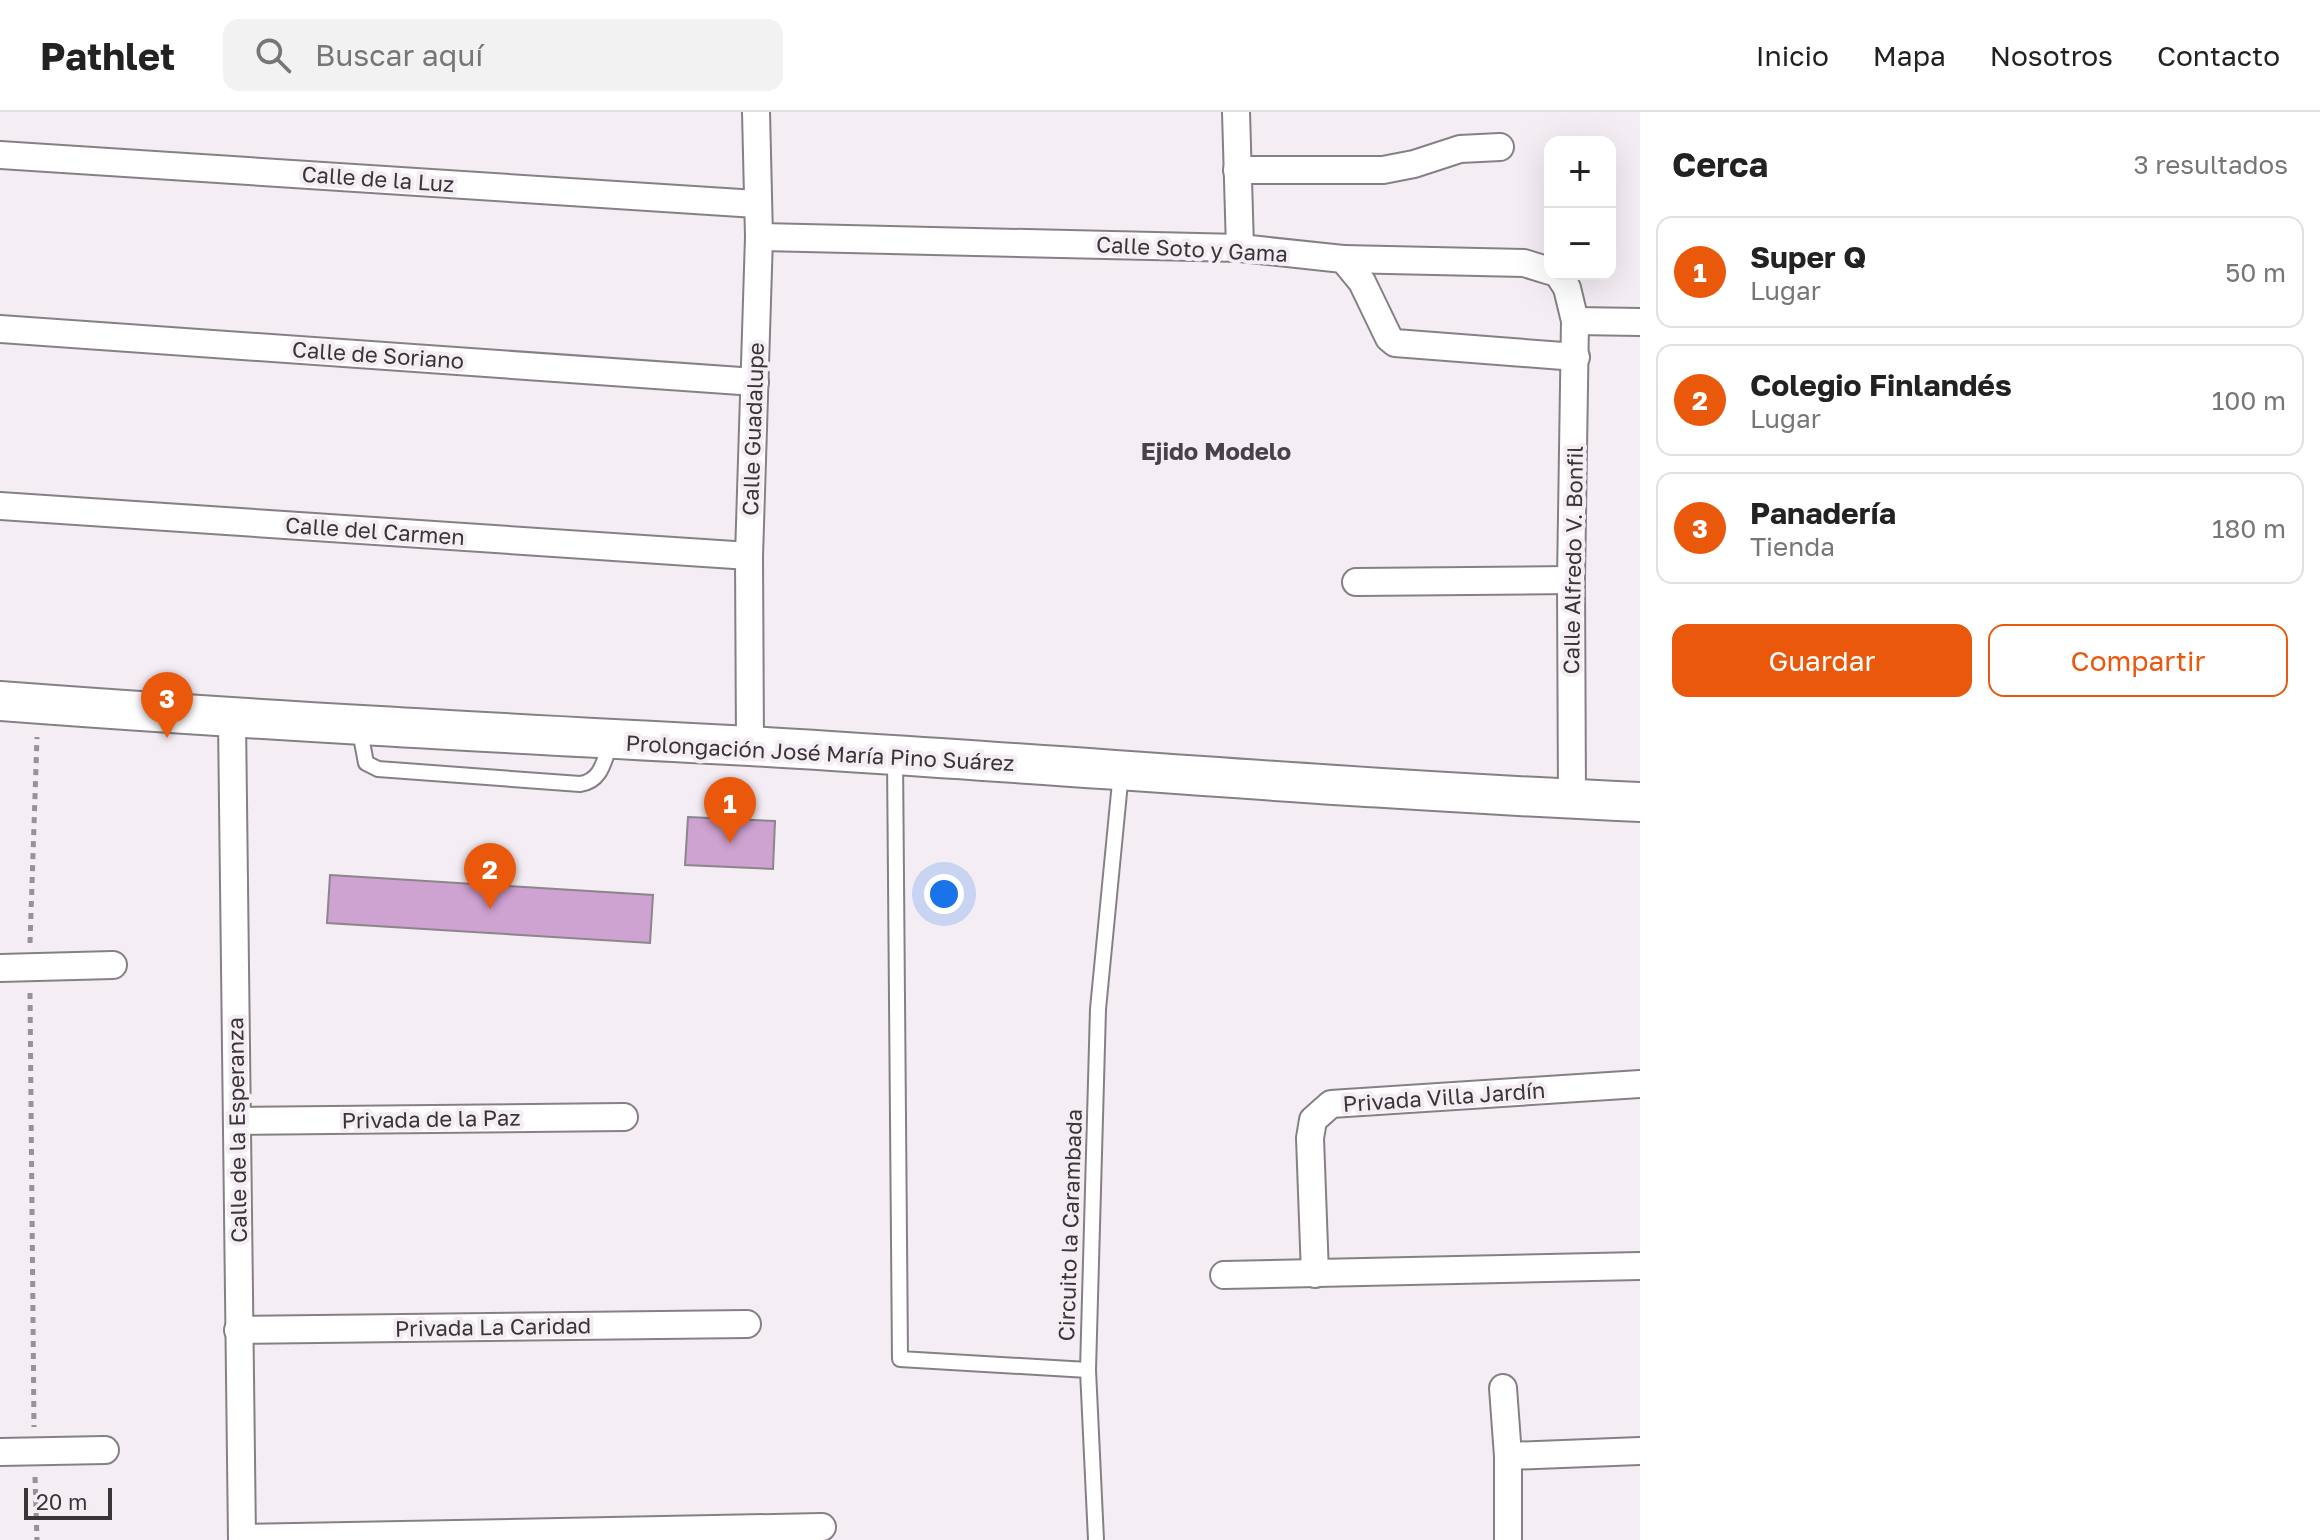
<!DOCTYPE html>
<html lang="es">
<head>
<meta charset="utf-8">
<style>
  :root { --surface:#fff; --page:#f2f2f2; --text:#222; --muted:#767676; --line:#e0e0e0; --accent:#ea580c }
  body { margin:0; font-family:"Golos Text",sans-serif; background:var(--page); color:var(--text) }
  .controls { position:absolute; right:24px; top:24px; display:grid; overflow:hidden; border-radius:16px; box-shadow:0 8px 32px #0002 }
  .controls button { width:72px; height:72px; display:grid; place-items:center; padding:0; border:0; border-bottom:2px solid var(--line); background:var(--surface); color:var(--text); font:40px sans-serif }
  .scale { position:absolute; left:24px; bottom:20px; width:88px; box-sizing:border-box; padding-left:8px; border:4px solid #383538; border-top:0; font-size:22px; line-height:28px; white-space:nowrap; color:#383538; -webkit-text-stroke:6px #f4edf4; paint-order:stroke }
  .you { position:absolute; left:944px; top:782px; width:28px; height:28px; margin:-20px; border:6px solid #fff; border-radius:50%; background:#1a73e8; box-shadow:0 0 0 12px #1a73e833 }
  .badge { display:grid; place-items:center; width:52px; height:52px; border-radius:50%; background:var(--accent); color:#fff; font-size:26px; font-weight:700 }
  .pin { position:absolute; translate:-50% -66px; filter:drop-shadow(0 2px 4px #0008) }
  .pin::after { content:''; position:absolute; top:42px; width:28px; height:24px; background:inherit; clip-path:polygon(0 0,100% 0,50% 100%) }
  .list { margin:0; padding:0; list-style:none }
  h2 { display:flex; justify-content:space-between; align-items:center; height:104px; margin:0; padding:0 32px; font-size:34px }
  h2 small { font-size:26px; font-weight:400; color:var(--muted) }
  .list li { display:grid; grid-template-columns:52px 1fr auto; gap:24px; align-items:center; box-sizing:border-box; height:112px; margin:0 16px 16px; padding:0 16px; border:2px solid var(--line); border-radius:16px }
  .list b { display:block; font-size:30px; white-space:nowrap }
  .list p { margin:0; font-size:26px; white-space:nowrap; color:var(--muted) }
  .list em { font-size:26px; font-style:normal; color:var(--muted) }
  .actions { display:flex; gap:16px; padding:24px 32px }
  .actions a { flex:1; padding:18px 0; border:2px solid var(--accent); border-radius:16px; text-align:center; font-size:28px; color:var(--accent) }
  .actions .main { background:var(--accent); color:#fff }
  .icon { flex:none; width:44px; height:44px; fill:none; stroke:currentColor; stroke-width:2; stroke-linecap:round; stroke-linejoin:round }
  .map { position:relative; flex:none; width:1640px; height:1428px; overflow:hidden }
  header { display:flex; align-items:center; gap:48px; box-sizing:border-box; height:112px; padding:0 40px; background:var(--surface); border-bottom:2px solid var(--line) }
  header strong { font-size:38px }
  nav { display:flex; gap:44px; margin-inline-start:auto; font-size:28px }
  .search { width:560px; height:72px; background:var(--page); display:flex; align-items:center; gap:20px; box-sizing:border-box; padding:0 28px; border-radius:16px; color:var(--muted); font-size:30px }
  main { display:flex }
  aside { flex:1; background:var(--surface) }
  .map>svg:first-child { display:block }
</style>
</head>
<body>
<header>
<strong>Pathlet</strong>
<div class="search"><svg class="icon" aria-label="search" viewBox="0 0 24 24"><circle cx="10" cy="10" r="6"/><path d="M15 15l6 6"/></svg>Buscar aquí</div>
<nav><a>Inicio</a><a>Mapa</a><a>Nosotros</a><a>Contacto</a></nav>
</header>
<main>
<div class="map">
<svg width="1640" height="1428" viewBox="0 0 1640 1428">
  <rect width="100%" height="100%" fill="#f4edf4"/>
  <g fill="#cea2d1" stroke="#8c868c" stroke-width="2">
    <polygon points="688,705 775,709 773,757 685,753"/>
    <polygon points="330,763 653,783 650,831 327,811"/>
  </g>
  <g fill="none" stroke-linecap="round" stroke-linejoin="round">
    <defs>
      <g id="service">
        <path d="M359,614L366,651L378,657L580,672C602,669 604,648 611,629"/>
        <polyline points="895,646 900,1247 1088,1258"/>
        <polyline points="1096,1428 1088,1258 1098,897 1121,660"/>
      </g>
      <g id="minor">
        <polyline points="1236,0 1240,136"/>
        <polyline points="0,43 756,92"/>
        <polyline points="1237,58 1383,58 1414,52 1460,37 1500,35"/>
        <polyline points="759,125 1240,136 1343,147 1362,170 1389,226 1395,231 1576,245"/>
        <polyline points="1343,147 1524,151 1550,159"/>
        <polyline points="1558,162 1567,176 1575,209 1571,468 1572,687"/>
        <polyline points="1575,209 1640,210"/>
        <polyline points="0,217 755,270"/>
        <polyline points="0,394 749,444"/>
        <polyline points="1356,470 1571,468"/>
        <polyline points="232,608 242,1428"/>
        <polyline points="750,634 749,444 759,125 756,0"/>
        <polyline points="0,856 113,853"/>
        <polyline points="237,1009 624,1005"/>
        <polyline points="1315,1162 1310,1026 1313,1008 1331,992 1640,972"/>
        <polyline points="1224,1163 1640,1154"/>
        <polyline points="238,1218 747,1212"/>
        <polyline points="1503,1276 1508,1344 1508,1428"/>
        <polyline points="0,1340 105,1338"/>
        <polyline points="1508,1344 1640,1339"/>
        <polyline points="242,1426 822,1415"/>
      </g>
      <path id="secondary" d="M0,589C250,608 500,621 750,634C1047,651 1343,677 1640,690"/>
    </defs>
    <use href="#service" stroke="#868086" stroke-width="18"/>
    <use href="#minor" stroke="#868086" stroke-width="30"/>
    <use href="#secondary" stroke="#868086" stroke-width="42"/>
    <g stroke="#979297" stroke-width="5" stroke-dasharray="6 6" stroke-linecap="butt">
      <polyline points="30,831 37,625"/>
      <polyline points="30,881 34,1315"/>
      <polyline points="35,1365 37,1428"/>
    </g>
    <use href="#service" stroke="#fff" stroke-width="14"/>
    <use href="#minor" stroke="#fff" stroke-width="26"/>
    <use href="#secondary" stroke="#fff" stroke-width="38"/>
  </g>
  <g text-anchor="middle" stroke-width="8" stroke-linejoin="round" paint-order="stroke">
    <g font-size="22" fill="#383538" stroke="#f4edf4">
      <text transform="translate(378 67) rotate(4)" y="8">Calle de la Luz</text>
      <text transform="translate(1192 137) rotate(3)" y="8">Calle Soto y Gama</text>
      <text transform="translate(378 243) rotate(4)" y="8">Calle de Soriano</text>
      <text transform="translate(753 317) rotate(-88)" y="8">Calle Guadalupe</text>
      <text transform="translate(375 419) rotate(4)" y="8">Calle del Carmen</text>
      <text transform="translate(1573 448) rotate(-89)" y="8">Calle Alfredo V. Bonfil</text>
      <text transform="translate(820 641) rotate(3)" y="8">Prolongación José María Pino Suárez</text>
      <text transform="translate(1444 985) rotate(-4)" y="8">Privada Villa Jardín</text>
      <text transform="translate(431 1007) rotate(-1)" y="8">Privada de la Paz</text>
      <text transform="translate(237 1018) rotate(-91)" y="8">Calle de la Esperanza</text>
      <text transform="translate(1070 1113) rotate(-88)" y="8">Circuito la Carambada</text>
      <text transform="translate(493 1215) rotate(-1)" y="8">Privada La Caridad</text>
    </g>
    <g font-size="24" font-weight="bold" fill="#474247" stroke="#f4edf4">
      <text x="1216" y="348">Ejido Modelo</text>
    </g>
  </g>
</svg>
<div class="controls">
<button>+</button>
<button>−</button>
</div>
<div class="scale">20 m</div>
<div class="you"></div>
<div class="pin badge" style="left:730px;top:731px">1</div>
<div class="pin badge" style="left:490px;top:797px">2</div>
<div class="pin badge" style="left:167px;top:626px">3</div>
</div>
<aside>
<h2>Cerca<small>3 resultados</small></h2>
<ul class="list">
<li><span class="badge">1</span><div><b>Super Q</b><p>Lugar</p></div><em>50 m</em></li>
<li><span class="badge">2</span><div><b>Colegio Finlandés</b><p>Lugar</p></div><em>100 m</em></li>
<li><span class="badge">3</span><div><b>Panadería</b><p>Tienda</p></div><em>180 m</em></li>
</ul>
<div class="actions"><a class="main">Guardar</a><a>Compartir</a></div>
</aside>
</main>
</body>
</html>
